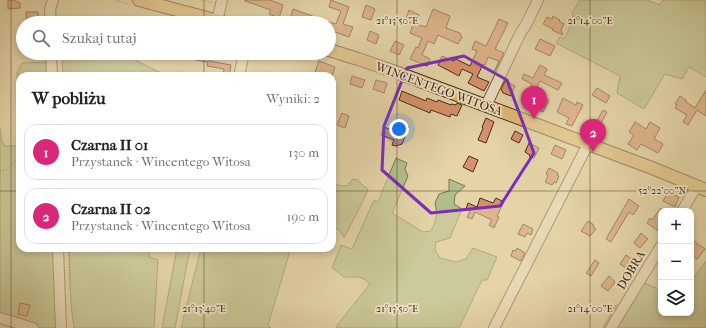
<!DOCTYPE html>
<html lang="pl">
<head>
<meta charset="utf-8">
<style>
  :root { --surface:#fff; --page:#f6f6f6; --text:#202124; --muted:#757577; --line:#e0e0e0; --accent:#db2777 }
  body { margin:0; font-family:"IM FELL French Canon",serif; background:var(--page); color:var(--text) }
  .controls { position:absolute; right:12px; bottom:12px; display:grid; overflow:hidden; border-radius:8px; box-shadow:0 2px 6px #0003 }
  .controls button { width:36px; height:36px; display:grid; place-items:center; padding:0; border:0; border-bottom:1px solid var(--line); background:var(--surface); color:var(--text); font:20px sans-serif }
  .you { position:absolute; left:399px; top:129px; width:14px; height:14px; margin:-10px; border:3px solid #fff; border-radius:50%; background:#1a73e8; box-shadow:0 0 0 6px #1a73e833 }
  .badge { display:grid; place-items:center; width:26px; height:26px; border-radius:50%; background:var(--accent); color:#fff; font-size:13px; font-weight:700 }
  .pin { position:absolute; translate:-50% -33px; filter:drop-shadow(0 1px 2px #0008) }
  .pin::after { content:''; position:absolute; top:21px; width:14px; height:12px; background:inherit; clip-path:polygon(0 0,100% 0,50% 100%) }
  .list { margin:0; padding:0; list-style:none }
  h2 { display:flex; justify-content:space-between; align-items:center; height:52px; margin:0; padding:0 16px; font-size:17px }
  h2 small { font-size:13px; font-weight:400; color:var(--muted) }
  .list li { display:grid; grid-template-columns:26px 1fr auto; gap:12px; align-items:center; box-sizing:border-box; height:56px; margin:0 8px 8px; padding:0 8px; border:1px solid var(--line); border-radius:12px }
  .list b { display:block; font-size:15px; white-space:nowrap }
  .list p { margin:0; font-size:13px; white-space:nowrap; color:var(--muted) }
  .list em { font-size:13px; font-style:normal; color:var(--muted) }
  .icon { flex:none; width:22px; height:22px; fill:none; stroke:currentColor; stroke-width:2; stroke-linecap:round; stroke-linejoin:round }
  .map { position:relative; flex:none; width:706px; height:328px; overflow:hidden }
  .search { position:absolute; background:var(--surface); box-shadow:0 2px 6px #0003; left:16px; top:16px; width:320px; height:44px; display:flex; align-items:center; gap:10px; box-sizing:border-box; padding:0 14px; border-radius:22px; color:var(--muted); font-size:15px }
  .panel { position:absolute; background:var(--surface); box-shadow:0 2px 6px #0003; left:16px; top:72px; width:320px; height:180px; border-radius:12px }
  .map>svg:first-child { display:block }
</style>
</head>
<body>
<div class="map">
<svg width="706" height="328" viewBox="0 0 706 328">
  <rect width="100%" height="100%" fill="#e4d4a8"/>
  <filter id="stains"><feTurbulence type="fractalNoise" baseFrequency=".005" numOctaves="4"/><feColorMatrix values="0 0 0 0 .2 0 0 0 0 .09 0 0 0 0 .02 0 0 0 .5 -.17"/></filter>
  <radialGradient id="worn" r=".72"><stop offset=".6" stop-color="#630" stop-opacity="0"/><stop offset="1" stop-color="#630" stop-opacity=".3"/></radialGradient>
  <g fill="#afbe8b" stroke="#7c7451">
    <polygon points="580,0 647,0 660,5 663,0 706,0 706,77 689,67 682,79 665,74 644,109 617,93 620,76 556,43 560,37 564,39 574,19 572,13"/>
    <polygon points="62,53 121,53 167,76 63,76"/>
    <polygon points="52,62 52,76 20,76 20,135 17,73 22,63"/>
    <polygon points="0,128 2,141 5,146 16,146 20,142 20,248 57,248 60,328 33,328 0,318"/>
    <path d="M396,158L407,163L405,169L408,176L392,213L423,232L431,231C436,221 438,214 435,203L439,194L449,191V179L465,186L455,195L454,204L462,209L450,238L436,242L435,250L440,258L456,262L466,259L473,248L497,257L487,280H482L459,328H336L338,324L370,284L364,279L358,277H344L332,268L341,245L352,249L374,200L378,202Z"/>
    <polygon points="353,179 358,180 361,184 368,189 365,197 344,238 339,229 332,228 332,182 337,185 347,186"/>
    <polygon points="69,248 150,248 149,257 158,260 154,328 74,328 71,305"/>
    <polygon points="177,248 190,248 175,328 162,328"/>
    <polygon points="201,248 291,248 268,325 271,328 181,328"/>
    <polygon points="706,261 706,328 603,328 616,305 630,306 644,283 661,290 661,313 691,313 691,282"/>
  </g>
  <g fill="#d8916b" stroke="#492a17">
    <polygon points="8,0 13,0 20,3 20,8 8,9"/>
    <polygon points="245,0 270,0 283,5 279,18 269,14 271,10 245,1"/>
    <polygon points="331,0 349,7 343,24 353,27 349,37 335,32 335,33 329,32 329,22 336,24 341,11 329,7"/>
    <polygon points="366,5 375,9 371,20 362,17"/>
    <polygon points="293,9 318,18 317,23 294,23 294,21 290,19"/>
    <polygon points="433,9 450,16 446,28 460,33 462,37 458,44 438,35 434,44 428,41 422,55 430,59 427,66 410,59 416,47 418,48 422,38 410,33 413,24 405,21 409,10 419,15 415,24 426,27"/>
    <polygon points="26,12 38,12 39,22 27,23"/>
    <polygon points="553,16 560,20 559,21 564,24 561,30 563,35 552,30 553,29 543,24 547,17 552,19"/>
    <polygon points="499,19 508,23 495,49 504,53 494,73 494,72 499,61 488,57 485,65 483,64 477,77 489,82 484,91 468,83 473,74 462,69 459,76 438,65 442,56 454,61 456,59 470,66 477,51 472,49 475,41 486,46"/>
    <polygon points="370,31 379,35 376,44 367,40"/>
    <polygon points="540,39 555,46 550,56 535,49"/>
    <polygon points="395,41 404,45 399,55 390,51"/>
    <polygon points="196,53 210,55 209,61 231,65 229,76 223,76 224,69 207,66 208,62 195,60"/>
    <polygon points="319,61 335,67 332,76 328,75 328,76 325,76 315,72"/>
    <polygon points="540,65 547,69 544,75 562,83 558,90 540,81 534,93 549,100 543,112 534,108 537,103 526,97 532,84 522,79 524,74 533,78"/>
    <polygon points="352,76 365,80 362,88 350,84"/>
    <polygon points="376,80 387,83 384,93 373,89"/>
    <polygon points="505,81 515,86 511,96 503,93 501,89"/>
    <polygon points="597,88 610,96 606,103 592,95"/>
    <polygon points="706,90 706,116 697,110 688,125 683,122 687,115 675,108 677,105 675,104 680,96 686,100 686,102 695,108"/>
    <polygon points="402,91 426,101 427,98 437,102 438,100 451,105 451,104 456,105 457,103 462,105 457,116 451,114 450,117 431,110 430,113 399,100"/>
    <polygon points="563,98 576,105 577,102 583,105 572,126 566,124 569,118 557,112"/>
    <polygon points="603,110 607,112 599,127 595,124"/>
    <polygon points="342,113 349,116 345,128 337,125"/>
    <polygon points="486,118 494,122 486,143 478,140 483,128 482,127"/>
    <polygon points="635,122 646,129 650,122 660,128 654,139 663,144 658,153 641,144 637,150 628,144 634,135 629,132"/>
    <polygon points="400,124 409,127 402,144 396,146 392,145 394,140 381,135 384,127 397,132"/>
    <polygon points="515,131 523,135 519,143 511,139"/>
    <polygon points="529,143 539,148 534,158 529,156 530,155 525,152"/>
    <polygon points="555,145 566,150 562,159 551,154"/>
    <polygon points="469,156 478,160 473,172 463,167"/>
    <polygon points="549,168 558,173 557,175 559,176 556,183 554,182 552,185 545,182 548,176 546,174"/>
    <polygon points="668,192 679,197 675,207 663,201"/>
    <polygon points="480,198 493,203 496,198 504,202 497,216 499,217 494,228 489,225 492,220 475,212 472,219 467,217 470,211 466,209 468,203 477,207"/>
    <polygon points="629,199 639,206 633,215 629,212 611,242 606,239"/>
    <polygon points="661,208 661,233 647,223 650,218 652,220"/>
    <polygon points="588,221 594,225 593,227 596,229 590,236 581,231"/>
    <polygon points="523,224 533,229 531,235 527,233 525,237 518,234"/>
    <polygon points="641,233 648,239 640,248 634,243"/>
    <polygon points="691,239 705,249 697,259 691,255"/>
    <polygon points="517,248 525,253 521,261 511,256 513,250 516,251"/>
    <polygon points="626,255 632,259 626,268 620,264"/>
    <polygon points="595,260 599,263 591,276 586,273"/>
    <polygon points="609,276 615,282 608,291 601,286"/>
    <polygon points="20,303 30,305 27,316 18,314"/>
  </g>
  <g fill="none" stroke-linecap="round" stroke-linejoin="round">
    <defs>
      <g id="minor">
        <polyline points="217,21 222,0"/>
        <polyline points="51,23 50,9 53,0"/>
        <polyline points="51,53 52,76"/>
        <polyline points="239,76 244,53"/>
        <polyline points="486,106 520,34 527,23 538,0"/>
        <polyline points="682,211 697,186"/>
        <polyline points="58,248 61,328"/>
        <polyline points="0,318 33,328"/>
        <polyline points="494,328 588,144"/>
        <polyline points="611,328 661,246"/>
      </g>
      <g id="major">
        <polyline points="139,0 226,23"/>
        <polyline points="329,50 358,59 396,72 652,168 706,190"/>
      </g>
    </defs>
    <use href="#minor" stroke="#70543b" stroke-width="12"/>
    <use href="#major" stroke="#492a17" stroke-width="14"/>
    <g stroke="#492a17" stroke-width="1" stroke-dasharray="1 2" stroke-linecap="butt">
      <polyline points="116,0 130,5"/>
      <polyline points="202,0 212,3"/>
      <polyline points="0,171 8,169 20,156"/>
      <polyline points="67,249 69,257 69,289"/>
    </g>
    <use href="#minor" stroke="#ede3c6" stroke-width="10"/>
    <use href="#major" stroke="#e2ba74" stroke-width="12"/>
  </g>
  <path d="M0 0H706V328H0ZM464,56L507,80L534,153L500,206L431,213L382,170L384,126L407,68Z" fill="#e4d4a8" fill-opacity=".55" fill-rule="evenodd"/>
  <path fill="none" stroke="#7b2cbf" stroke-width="3" stroke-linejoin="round" d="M464,56L507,80L534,153L500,206L431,213L382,170L384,126L407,68Z"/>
  <path fill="none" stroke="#492a17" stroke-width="1" stroke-opacity="0.45" d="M11,0V328M204,0V23M397,0V328M590,0V328M204,53V76M0,191H20M332,191H706M204,248V328"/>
  <g text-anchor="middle" stroke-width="3.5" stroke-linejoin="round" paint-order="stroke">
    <g font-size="12" fill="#492a17" stroke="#ede3c6">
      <text transform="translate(439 89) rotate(20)" y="4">WINCENTEGO WITOSA</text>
      <text transform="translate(631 270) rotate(-59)" y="4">DOBRA</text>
    </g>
  </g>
  <g font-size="10" text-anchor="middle" fill="#492a17" stroke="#ede3c6" stroke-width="3.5" stroke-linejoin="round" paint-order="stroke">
    <text x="397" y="24">21°13'50"E</text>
    <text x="590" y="24">21°14'00"E</text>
    <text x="662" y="194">52°22'00"N</text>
    <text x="204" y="312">21°13'40"E</text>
    <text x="397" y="312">21°13'50"E</text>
    <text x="590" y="312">21°14'00"E</text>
  </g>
  <rect width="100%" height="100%" filter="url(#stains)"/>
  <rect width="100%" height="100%" fill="url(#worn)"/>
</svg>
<div class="controls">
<button>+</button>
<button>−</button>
<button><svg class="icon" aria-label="layers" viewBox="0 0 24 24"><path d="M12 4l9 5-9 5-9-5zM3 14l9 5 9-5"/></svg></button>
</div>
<div class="you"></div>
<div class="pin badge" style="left:534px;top:119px">1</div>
<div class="pin badge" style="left:593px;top:152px">2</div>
<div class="search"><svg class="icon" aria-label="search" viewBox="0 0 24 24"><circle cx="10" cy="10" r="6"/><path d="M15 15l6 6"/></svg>Szukaj tutaj</div>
<section class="panel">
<h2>W pobliżu<small>Wyniki: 2</small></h2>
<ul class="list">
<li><span class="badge">1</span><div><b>Czarna II 01</b><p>Przystanek · Wincentego Witosa</p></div><em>130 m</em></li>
<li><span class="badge">2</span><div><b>Czarna II 02</b><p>Przystanek · Wincentego Witosa</p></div><em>190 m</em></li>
</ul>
</section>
</div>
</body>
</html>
